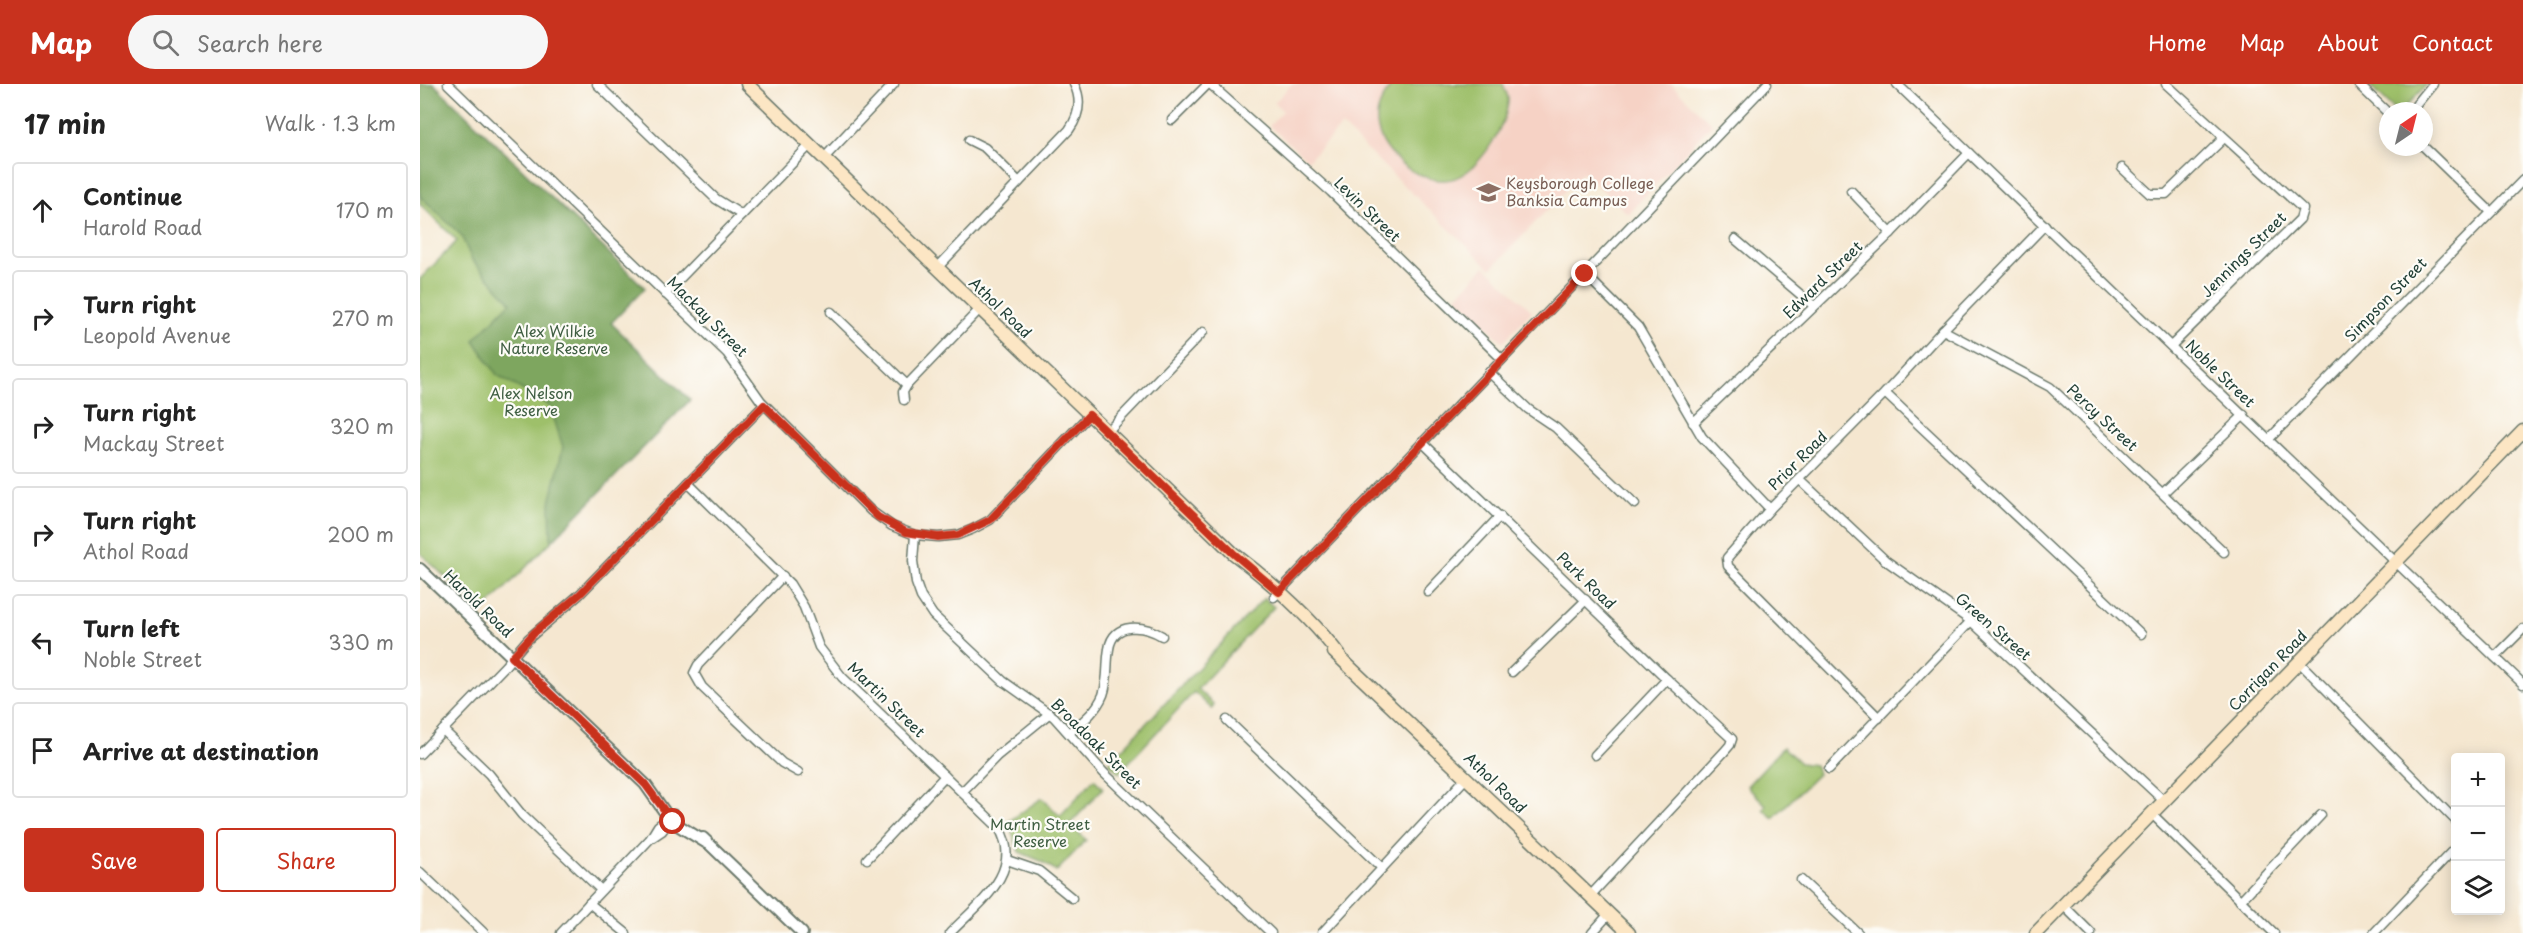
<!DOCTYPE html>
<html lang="en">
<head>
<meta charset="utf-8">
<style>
  :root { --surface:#fff; --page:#f6f6f6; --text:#222; --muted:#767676; --line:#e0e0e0; --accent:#c8321e }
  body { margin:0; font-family:"Playpen Sans",sans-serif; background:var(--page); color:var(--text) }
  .controls { position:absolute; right:18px; bottom:18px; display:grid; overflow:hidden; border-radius:6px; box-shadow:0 3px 15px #0003 }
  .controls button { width:54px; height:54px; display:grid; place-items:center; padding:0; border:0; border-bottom:2px solid var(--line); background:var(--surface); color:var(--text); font:30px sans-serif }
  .compass { position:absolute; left:1959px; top:18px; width:54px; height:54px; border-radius:50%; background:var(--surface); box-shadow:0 3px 15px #0003; rotate:35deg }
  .stop { position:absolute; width:18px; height:18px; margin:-14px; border:4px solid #c8321e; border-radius:50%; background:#fff }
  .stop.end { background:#c8321e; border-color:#fff; box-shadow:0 2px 6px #0008 }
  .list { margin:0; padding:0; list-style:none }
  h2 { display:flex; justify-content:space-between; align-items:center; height:78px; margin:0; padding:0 24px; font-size:26px }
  h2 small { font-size:20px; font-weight:400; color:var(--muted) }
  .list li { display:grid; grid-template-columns:39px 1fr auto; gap:18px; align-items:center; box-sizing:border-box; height:96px; margin:0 12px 12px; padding:0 12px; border:2px solid var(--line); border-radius:6px }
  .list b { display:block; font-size:22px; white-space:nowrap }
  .list p { margin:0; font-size:20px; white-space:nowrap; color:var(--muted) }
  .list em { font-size:20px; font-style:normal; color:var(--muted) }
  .actions { display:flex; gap:12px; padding:18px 24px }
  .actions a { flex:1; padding:14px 0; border:2px solid var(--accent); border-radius:6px; text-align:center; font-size:21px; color:var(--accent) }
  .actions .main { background:var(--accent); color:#fff }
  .icon { flex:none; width:33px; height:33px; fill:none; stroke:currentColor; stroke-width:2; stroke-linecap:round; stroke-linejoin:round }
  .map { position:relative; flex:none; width:2103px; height:849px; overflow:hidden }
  header { display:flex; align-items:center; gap:36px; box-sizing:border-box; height:84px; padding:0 30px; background:var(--accent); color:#fff }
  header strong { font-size:28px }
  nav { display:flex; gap:33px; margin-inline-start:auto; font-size:21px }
  .search { width:420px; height:54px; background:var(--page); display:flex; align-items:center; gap:15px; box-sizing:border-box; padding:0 21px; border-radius:33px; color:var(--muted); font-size:22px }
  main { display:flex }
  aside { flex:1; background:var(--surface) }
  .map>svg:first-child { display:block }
</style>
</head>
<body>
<header>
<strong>Map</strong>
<div class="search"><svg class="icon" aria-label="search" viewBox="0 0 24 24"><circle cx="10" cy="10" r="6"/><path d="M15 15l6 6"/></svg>Search here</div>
<nav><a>Home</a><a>Map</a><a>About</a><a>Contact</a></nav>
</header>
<main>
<aside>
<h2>17 min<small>Walk · 1.3 km</small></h2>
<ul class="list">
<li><svg class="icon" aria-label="ahead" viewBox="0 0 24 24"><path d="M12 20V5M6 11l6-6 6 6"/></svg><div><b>Continue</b><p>Harold Road</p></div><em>170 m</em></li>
<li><svg class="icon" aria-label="right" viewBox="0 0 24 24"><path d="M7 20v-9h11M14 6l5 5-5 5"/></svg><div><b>Turn right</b><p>Leopold Avenue</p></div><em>270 m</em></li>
<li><svg class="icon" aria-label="right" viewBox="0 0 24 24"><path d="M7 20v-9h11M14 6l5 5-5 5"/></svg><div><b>Turn right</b><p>Mackay Street</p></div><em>320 m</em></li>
<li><svg class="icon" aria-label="right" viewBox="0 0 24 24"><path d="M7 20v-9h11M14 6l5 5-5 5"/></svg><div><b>Turn right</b><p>Athol Road</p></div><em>200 m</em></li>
<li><svg class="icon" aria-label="left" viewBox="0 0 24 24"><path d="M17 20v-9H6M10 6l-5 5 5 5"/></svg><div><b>Turn left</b><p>Noble Street</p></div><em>330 m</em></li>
<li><svg class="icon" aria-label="arrive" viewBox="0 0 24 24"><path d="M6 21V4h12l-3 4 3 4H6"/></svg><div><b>Arrive at destination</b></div></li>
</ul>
<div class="actions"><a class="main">Save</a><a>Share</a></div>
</aside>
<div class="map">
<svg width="2103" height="849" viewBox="0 0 2103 849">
  <rect width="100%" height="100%" fill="#fdfcf7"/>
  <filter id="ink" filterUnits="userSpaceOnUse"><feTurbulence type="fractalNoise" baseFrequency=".0167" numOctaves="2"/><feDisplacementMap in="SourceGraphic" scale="12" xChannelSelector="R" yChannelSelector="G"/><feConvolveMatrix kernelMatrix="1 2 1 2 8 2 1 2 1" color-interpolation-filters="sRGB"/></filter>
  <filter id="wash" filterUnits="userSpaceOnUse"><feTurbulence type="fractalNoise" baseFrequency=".008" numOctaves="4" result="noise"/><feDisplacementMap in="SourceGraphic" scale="24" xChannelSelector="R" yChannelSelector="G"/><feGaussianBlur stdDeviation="1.35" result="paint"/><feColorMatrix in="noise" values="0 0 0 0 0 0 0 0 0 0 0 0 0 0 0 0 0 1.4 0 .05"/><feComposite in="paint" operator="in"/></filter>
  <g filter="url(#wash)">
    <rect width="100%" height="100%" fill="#f5e7d0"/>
    <g fill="#f6d2c5">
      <polygon points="872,0 1251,0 1292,40 1208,130 1163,88 1071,185 922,42 888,76 849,42 863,27 854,19"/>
      <polygon points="1065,182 1112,227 1083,258 1036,213"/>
    </g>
    <g fill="#9ec06a" stroke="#5e7e4f" stroke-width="1.5">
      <polygon points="0,0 14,0 225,204 191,239 270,316 62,528 0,469 0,195 37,157 0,120"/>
      <path d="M972,0H1083C1085,6 1089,12 1088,18C1086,44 1055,95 1025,96C995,98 955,66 957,34C957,22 966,9 972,0Z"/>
      <polygon points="1948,0 2007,0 1983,26 1975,26"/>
      <polygon points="844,514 854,523 777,605 794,621 792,625 774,608 699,689 689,679"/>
      <polygon points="1363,663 1380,679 1395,681 1398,690 1353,734 1343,725 1346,721 1327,702"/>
      <polygon points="674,695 683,704 650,740 666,756 637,787 621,777 599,768 588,738 622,714 640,732"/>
    </g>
    <polygon fill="#7ea65e" stroke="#4e7249" stroke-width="1.5" points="0,0 14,0 225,204 191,239 270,316 131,458 130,419 143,363 130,322 77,291 54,256 91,218 52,176 41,151 0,112"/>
  </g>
  <g filter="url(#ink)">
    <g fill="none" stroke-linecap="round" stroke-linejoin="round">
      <defs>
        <g id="minor">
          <polyline points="28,0 307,269 341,317 451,427 472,442 495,451 518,453 538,451 553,445 570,436 669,331"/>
          <polyline points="177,0 296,115 322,131"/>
          <polyline points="790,0 911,108 1082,275"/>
          <polyline points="1477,0 2103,600"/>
          <polyline points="1746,0 1883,125 1880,135 1751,262"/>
          <polyline points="1938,0 1968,29"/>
          <polyline points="1991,27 2013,0"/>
          <polyline points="752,36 788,0"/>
          <polyline points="549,56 565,64 599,98"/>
          <polyline points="2004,63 2071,128"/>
          <polyline points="404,74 474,0"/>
          <polyline points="1702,84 1730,110 1746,110 1804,54"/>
          <polyline points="1431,107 1471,149"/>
          <polyline points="1315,155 1394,222"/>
          <path d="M517,184L649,46C659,32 662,16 654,0"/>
          <polyline points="1165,190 1218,243 1282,353 1350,425"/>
          <polyline points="245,210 390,61"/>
          <polyline points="411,228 487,301 560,225"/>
          <polyline points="1523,246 1630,303 1804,468"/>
          <polyline points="1069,288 1108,325 1136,344 1215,420"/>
          <polyline points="1465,309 1721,550"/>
          <polyline points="484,316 483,308 487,301"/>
          <polyline points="1273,339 1471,149 1549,69"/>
          <polyline points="687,348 783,248"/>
          <polyline points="1848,356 2103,96"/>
          <polyline points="1002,358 1247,595 1312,655 1310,661 1304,668 1170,812"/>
          <polyline points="1380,396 1465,476 1551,537 1743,716"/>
          <path d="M268,399L370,500L384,523L399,563L422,593L579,744C605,788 558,820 530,849"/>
          <polyline points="1743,409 1824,331"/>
          <polyline points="495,451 493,477 496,499 501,513 513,531 583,597 634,633 684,689 851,849"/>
          <polyline points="363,492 278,581 274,589 282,603 362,679 378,688"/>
          <polyline points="1008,508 1080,432"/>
          <polyline points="854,513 1347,0"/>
          <polyline points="2075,573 2103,545"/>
          <polyline points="1878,577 2036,737"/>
          <polyline points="1092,588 1166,516"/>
          <polyline points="1459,634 1308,482 1307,474 1350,425 1465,309 1523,246 1625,141"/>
          <polyline points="807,636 962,784"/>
          <polyline points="23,646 69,690 102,731 181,806"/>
          <path d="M649,649C662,638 676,628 683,611C689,595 686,581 689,565C693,537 724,541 742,552"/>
          <polyline points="0,670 85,582 108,555 160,510 344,321"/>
          <polyline points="1175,671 1247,595"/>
          <polyline points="1409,685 1551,537"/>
          <polyline points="543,707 577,672 630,629"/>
          <polyline points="1731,729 1854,849"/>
          <polyline points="233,753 242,747 253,732"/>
          <polyline points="447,775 525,692"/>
          <polyline points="587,776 619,787 652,814"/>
          <polyline points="0,788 64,849"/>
          <polyline points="1381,796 1438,849"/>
          <polyline points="1820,817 1901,731"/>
          <polyline points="169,819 206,849"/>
          <polyline points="1643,821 1671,849"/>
          <polyline points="141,849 230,755 238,742 254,730"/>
          <polyline points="902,849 1047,693"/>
          <polyline points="1172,849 1189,830"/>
          <polyline points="1954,849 2036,763"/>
        </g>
        <g id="tertiary">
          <polyline points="0,485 225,700 251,737 287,759"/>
          <polyline points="283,754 382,849"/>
        </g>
        <g id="secondary">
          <path d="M327,0L813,469C851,498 891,533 920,572"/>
          <polyline points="914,568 1209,849"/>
          <polyline points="1616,849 2103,347"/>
        </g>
      </defs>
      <use href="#minor" stroke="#6a786b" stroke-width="11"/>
      <use href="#tertiary" stroke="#6a786b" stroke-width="14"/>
      <use href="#secondary" stroke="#6a786b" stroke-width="15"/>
      <use href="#minor" stroke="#fff" stroke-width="8"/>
      <use href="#tertiary" stroke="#fff" stroke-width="10"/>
      <use href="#secondary" stroke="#fce6c4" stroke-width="12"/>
    </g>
  </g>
  <g fill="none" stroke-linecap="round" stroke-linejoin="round" filter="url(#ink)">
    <polyline stroke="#c8321e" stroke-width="8" points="253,738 225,700 92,573 115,548 160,510 344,321 458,433 486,448 518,453 538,451 570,436 669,331 813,469 859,508 1165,190"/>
  </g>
  <defs>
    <symbol id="school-bare" viewBox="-9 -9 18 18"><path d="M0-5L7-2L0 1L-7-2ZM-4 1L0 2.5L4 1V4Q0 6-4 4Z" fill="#8d6e63" stroke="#fdfcf7" stroke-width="2.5" paint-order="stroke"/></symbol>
  </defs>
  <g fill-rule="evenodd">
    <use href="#school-bare" x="1052" y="92" width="33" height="33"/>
  </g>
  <g text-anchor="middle" stroke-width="4.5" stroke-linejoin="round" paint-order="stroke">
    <g font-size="15" fill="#785e54" stroke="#fdfcf7" text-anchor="start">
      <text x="1086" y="105">Keysborough College<tspan x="1086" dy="17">Banksia Campus</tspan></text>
    </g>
    <g font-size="15" fill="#1f3d34" stroke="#fdfcf7">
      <text transform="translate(947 126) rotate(44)" y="5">Levin Street</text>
      <text transform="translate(1824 171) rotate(-45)" y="5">Jennings Street</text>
      <text transform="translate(1403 196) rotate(-44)" y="5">Edward Street</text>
      <text transform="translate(1966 216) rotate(-46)" y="5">Simpson Street</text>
      <text transform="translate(580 224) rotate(44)" y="5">Athol Road</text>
      <text transform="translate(287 233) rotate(45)" y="5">Mackay Street</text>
      <text transform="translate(1800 290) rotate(44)" y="5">Noble Street</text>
      <text transform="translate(1682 334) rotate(43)" y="5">Percy Street</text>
      <text transform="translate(1378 377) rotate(-45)" y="5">Prior Road</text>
      <text transform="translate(1166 497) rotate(44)" y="5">Park Road</text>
      <text transform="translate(58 520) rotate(44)" y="5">Harold Road</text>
      <text transform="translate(1573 543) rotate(41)" y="5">Green Street</text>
      <text transform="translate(1848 587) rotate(-46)" y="5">Corrigan Road</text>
      <text transform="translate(466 616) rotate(44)" y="5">Martin Street</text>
      <text transform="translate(676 660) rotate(45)" y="5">Broadoak Street</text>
      <text transform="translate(1075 699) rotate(44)" y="5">Athol Road</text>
    </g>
    <g font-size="15" fill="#3f5e42" stroke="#fdfcf7">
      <text x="134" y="253">Alex Wilkie<tspan x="134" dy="17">Nature Reserve</tspan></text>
      <text x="111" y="315">Alex Nelson<tspan x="111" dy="17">Reserve</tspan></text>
      <text x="620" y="746">Martin Street<tspan x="620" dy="17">Reserve</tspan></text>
    </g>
  </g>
</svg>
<div class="controls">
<button>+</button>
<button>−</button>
<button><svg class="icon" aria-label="layers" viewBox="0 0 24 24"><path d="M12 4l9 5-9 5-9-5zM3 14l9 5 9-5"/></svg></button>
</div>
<svg class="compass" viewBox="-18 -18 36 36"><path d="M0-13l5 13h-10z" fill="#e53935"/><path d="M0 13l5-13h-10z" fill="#767676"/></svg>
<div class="stop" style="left:253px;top:738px"></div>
<div class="stop end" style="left:1165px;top:190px"></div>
</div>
</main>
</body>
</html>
